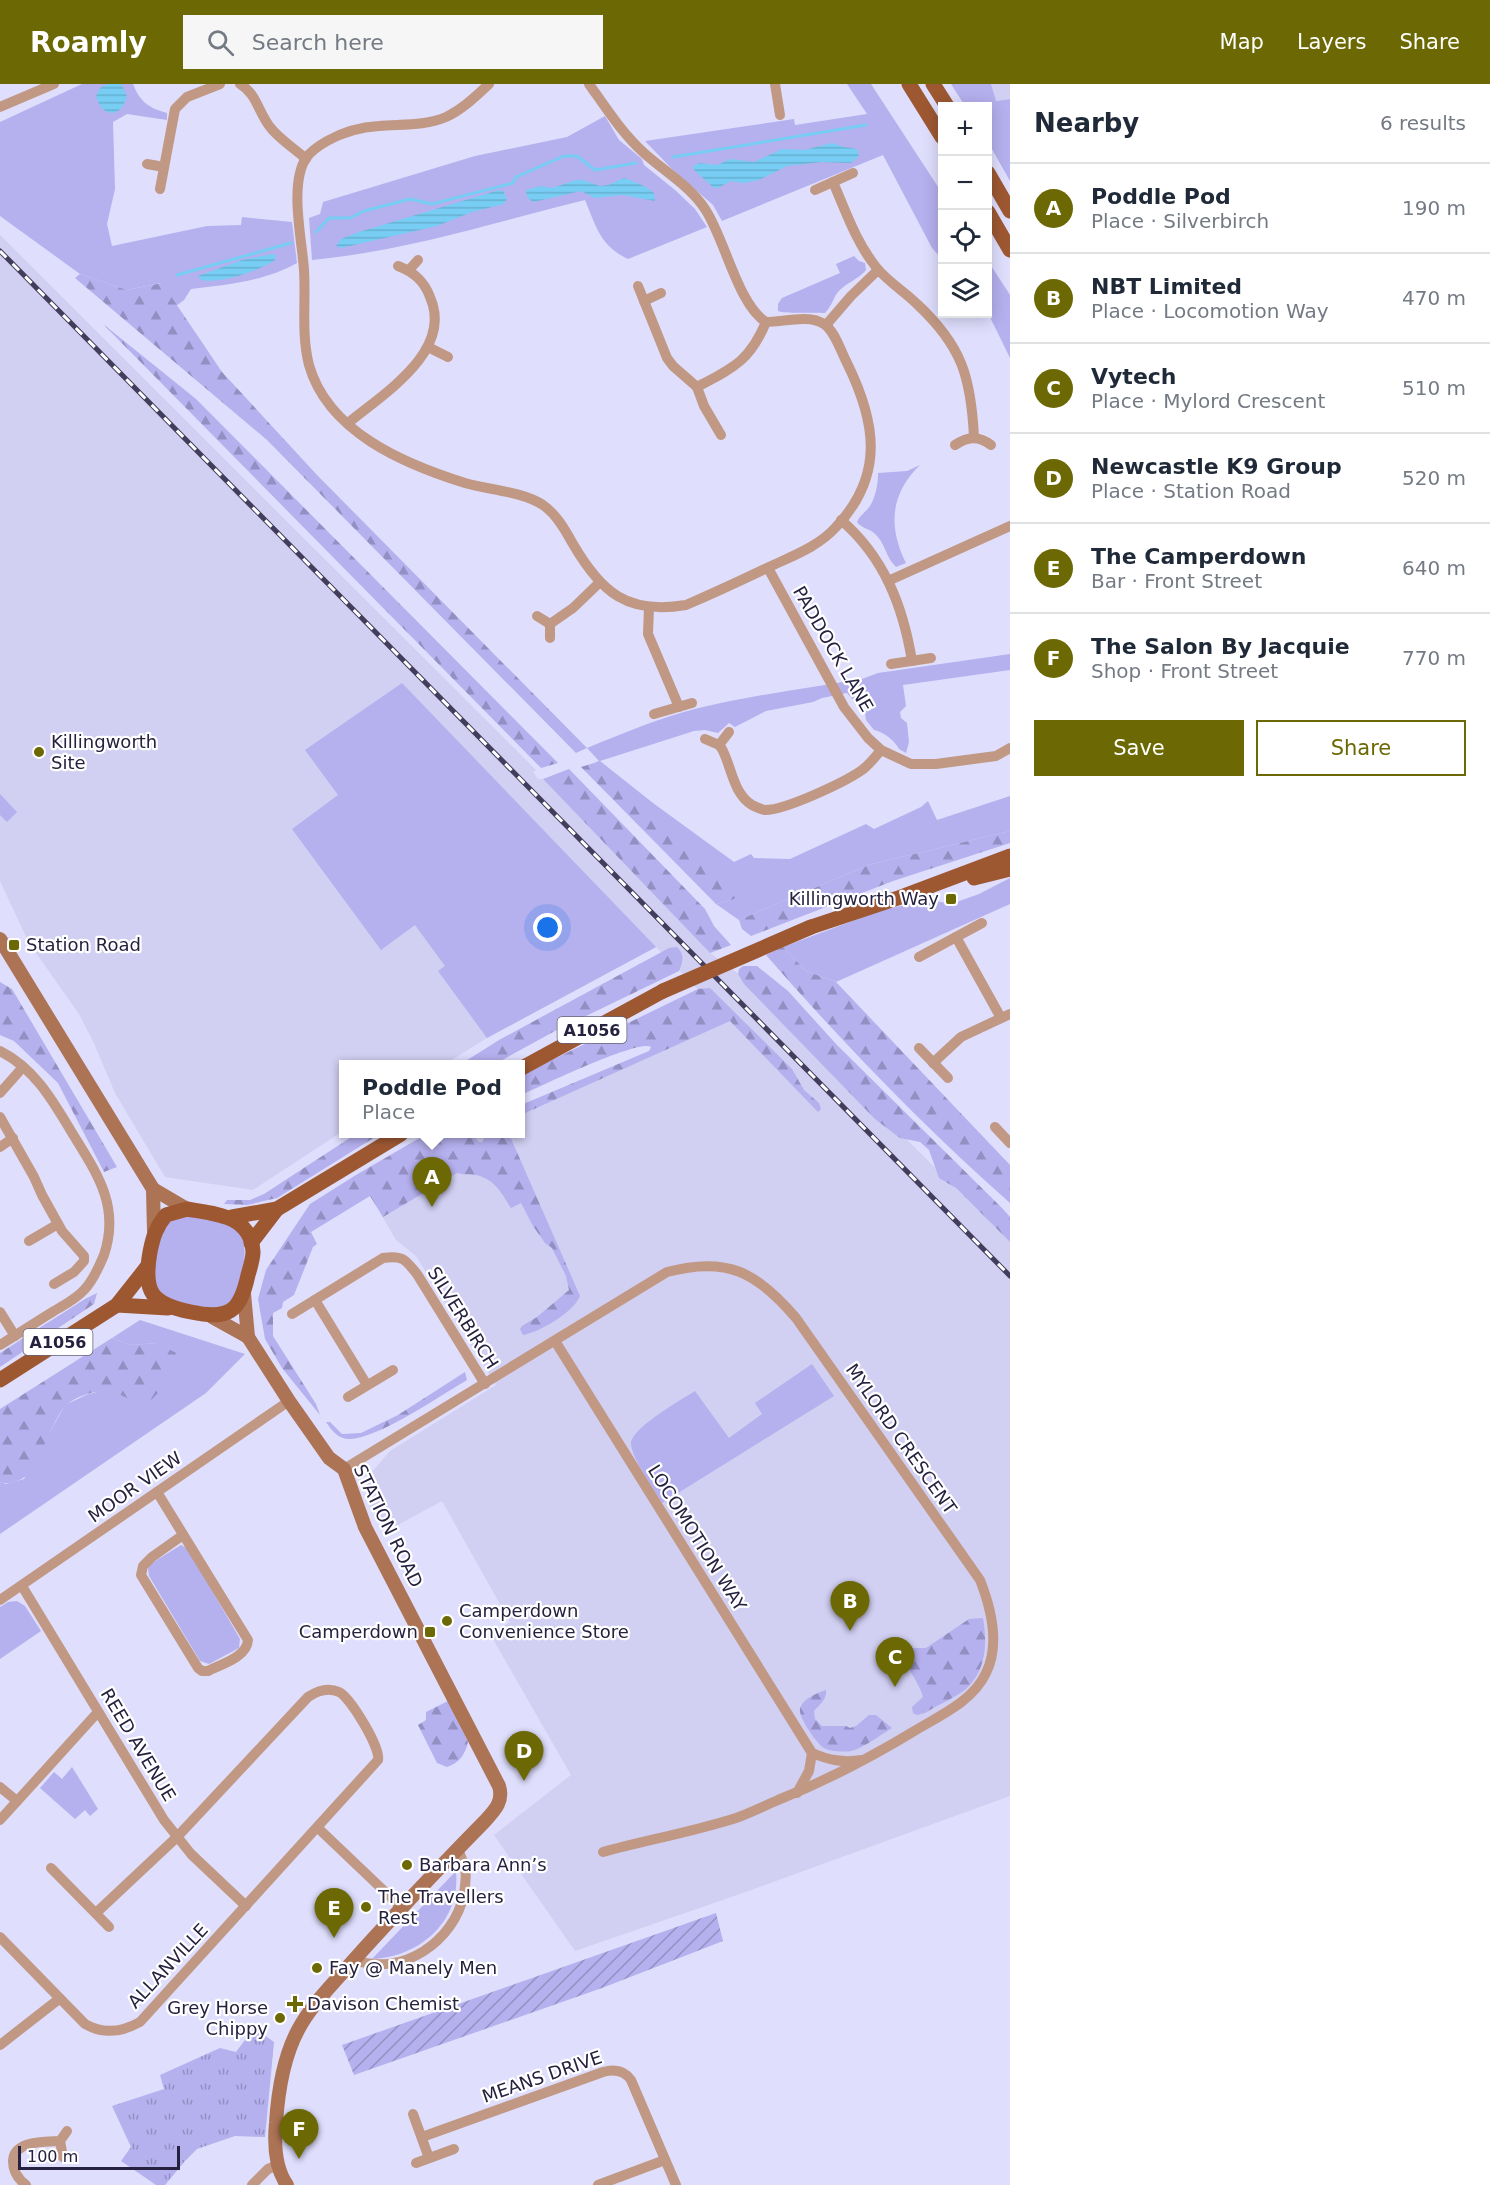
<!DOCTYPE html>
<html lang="en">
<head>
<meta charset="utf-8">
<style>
  :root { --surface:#fff; --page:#f6f6f7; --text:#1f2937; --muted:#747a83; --line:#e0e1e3; --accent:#6c6904 }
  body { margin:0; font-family:"DejaVu Sans",sans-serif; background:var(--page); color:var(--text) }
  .controls { position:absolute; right:18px; top:18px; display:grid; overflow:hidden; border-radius:0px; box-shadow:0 3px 15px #0003 }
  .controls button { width:54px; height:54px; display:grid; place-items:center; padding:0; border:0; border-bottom:2px solid var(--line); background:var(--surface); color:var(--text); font:30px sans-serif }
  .scale { position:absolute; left:18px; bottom:15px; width:162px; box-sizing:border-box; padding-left:6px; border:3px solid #25213f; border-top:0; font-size:16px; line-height:21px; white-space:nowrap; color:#25213f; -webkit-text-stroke:4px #fff; paint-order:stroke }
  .you { position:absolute; left:548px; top:844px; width:21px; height:21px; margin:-15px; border:4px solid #fff; border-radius:50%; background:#1a73e8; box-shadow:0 0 0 9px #1a73e833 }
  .badge { display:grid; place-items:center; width:39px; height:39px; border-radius:50%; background:var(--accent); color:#fff; font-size:20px; font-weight:700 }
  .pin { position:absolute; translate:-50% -50px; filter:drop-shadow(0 2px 3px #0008) }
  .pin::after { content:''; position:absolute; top:32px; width:21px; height:18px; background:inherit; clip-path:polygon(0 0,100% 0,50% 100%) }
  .popup { position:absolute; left:339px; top:976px; width:186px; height:78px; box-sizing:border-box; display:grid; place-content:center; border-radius:0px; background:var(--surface); filter:drop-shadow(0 2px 4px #0005); font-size:20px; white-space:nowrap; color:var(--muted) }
  .popup b { font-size:22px; color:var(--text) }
  .popup::after { content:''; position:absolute; left:50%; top:100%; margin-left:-12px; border:12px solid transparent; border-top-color:var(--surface) }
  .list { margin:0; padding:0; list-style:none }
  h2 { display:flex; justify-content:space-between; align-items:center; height:78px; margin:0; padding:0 24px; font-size:26px }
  h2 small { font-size:20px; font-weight:400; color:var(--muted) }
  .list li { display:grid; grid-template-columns:39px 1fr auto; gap:18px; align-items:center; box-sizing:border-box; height:90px; padding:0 24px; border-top:2px solid var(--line) }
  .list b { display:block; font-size:22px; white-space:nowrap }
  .list p { margin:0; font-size:20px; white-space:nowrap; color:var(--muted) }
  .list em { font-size:20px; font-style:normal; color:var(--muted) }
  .actions { display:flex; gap:12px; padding:18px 24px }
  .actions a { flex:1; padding:14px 0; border:2px solid var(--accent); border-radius:0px; text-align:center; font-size:21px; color:var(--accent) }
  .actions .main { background:var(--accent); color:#fff }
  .icon { flex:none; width:33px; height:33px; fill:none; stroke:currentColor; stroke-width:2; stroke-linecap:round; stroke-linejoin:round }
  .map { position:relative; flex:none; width:1010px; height:2101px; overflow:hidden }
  header { display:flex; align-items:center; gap:36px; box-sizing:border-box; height:84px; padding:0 30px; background:var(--accent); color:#fff }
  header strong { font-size:28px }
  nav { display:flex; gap:33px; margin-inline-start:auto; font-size:21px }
  .search { width:420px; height:54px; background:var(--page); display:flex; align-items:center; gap:15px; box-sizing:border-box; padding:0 21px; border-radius:0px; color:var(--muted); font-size:22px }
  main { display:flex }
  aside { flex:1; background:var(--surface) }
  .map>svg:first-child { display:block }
</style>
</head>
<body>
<header>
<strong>Roamly</strong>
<div class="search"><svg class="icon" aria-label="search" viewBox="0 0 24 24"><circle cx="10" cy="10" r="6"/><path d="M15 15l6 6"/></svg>Search here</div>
<nav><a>Map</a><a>Layers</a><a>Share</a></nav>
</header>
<main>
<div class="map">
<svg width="1010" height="2101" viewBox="0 0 1010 2101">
  <defs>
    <pattern id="forest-firs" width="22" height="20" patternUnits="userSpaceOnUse" patternTransform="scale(1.5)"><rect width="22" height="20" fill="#b5b0ee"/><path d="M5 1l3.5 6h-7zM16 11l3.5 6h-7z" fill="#938fc2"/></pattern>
    <pattern id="park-tufts" width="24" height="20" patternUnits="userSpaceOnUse" patternTransform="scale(1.5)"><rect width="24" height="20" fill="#b5b0ee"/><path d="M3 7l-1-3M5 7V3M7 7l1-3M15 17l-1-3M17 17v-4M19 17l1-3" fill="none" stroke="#938fc2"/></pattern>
    <pattern id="garden-furrows" width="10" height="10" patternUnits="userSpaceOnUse" patternTransform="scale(1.5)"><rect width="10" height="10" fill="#b5b0ee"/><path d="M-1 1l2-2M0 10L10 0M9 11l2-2" fill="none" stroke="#938fc2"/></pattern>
    <pattern id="water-rules" width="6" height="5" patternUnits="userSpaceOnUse" patternTransform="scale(1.5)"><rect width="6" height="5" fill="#77cdf3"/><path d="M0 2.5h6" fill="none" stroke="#67b0d1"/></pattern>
  </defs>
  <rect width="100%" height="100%" fill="#dfdefd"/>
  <g fill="#d1cff2">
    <polygon points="991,0 1010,0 1010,15 995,17"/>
    <polygon points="0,151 536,686 533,688 538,695 543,695 710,869 744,894 1010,1158 1010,1712 740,1810 575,1867 494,1751 571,1691 490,1550 510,1538 442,1417 385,1448 370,1422 366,1395 390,1367 496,1301 416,1172 396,1156 370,1111 479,1050 520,1050 521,1031 729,937 656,863 487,954 445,980 344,980 343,1047 253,1106 165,1093 115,1009 93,957 79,930 29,859 0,797"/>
  </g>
  <g fill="#b5b0ee">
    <path d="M82,0H133C140,18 149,24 167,29V36L127,30L113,38L115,105L107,140L112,162L207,142L241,141L242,133L292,138L297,179C265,197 227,201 191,205L184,216L176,222L161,199L127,206L80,190L0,132V38Z"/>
    <polygon points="847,0 871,0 942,109 942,175 932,164 883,71 722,137 713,121 673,86 645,57 794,35 795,41 867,30"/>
    <polygon points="951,0 991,0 996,17 1010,15 1010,97 988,58 988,22 965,22"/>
    <path d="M605,32L619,56L642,75L644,81L675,106L695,125L707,143L628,175C600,162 596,142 585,116C495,138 406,167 312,176L309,134L320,130L323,118L475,72L567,53Z"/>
    <path d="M854,172L859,177L865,179L866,186C859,195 847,198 838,208C833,214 832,222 825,229C815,228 784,230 778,227V220L782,214L840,189L836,180Z"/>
    <polygon points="988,177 1010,211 1010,274 988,229"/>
    <path d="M920,381C890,410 888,443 906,479L896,483C886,474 885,458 874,449C868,444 861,444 857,438C860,431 866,428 870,422C876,412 878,400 878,389L907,387Z"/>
    <path d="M1010,570V586L903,601L906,622L900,628L901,634L907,639L909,658L906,669L899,665C895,657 884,648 874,646L866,636L865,629L847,609L822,614L813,618L766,627L735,643L729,639L718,649L705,646L694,647L600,677L653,719L734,778L751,770L754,774L790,775L866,740L874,745L921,723L928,717L937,736L1010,712V747L868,781L739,836L716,820L732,816L594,679L599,677L587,664C624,649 661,633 699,624C753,611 808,604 862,595L878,589Z"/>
    <polygon points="402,599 656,863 487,954 438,887 445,882 415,841 381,866 292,745 338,711 305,666"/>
    <polygon points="0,710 17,728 7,738 0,731"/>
    <polygon points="1010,794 1010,820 836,898 806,887 783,863 882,826 930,816 951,820 979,810"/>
    <path d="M183,1130C200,1134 222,1134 236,1145C252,1158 243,1200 232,1215C228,1220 223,1222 217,1225C200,1222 177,1223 162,1211C147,1198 155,1148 170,1137C174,1134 179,1132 183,1130Z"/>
    <polygon points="140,1236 245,1270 206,1309 0,1450 0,1398 6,1400 24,1395 65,1321 86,1311 104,1306 124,1311 132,1317 157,1259 131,1261 112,1254"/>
    <path d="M812,1280L834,1312L662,1419C654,1405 632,1375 631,1360C631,1344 681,1316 695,1307L729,1354L762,1330L755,1319Z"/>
    <polygon points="181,1461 188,1465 240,1555 239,1564 209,1580 200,1577 149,1492 148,1484 152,1479"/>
    <polygon points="17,1517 25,1522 41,1547 0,1575 0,1523 8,1518"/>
    <polygon points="72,1683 98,1725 90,1732 85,1726 75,1735 40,1704 54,1688 62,1695"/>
    <path d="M456,1787C461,1838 419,1873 372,1875Z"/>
  </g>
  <g fill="url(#forest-firs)">
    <polygon points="80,190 127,206 162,199 222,288 317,391 587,664 576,669 267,356 75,194"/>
    <polygon points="103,240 196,315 558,679 541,684"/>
    <polygon points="594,679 746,807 732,816 716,820 581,683"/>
    <polygon points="569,685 705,825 714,842 731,861 710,869 543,695"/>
    <polygon points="1010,747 1010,759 893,797 751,852 742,845 739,836 868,781"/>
    <path d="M677,863C685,871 683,877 679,887L555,947L495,980H461L499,956L669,864Z"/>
    <path d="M783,863L806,887L836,898L1010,1081V1119C923,1042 842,958 766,871Z"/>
    <polygon points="743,882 757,882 788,907 837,961 1002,1124 1010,1133 1010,1158 956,1104 939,1094 929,1066 920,1058 900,1054 875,1035 744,900 738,890 739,885"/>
    <polygon points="0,898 12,905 117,1083 104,1088 58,999 14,957 0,951"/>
    <path d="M710,904L792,985L804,1006L819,1019L821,1025L818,1028L730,937L521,1031V1021L649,967L651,963C638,955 540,1003 521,1011V991L698,905Z"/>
    <polygon points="356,1050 380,1050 277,1114 247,1121 224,1120 227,1116 250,1116 264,1110"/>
    <path d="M446,1050H471L479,1058H482L484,1055L481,1050H509L580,1212C574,1228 540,1248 523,1251L520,1245L522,1242L537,1233L569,1206L566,1192L552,1164L545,1159L533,1142L521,1119L511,1124C502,1110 495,1095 476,1091C469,1090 464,1091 457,1089L383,1133L370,1112L311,1148L317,1160L313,1163L294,1211L283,1218L282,1224L273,1229V1252L316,1320L320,1331L282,1284L265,1255L258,1215L266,1186L310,1120L356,1091L423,1052L431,1053Z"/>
    <polygon points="97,1209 94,1220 0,1283 0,1269 85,1215"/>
    <path d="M112,1254L131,1261L157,1259L176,1269L163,1304L151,1316L132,1317C113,1303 86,1305 66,1321C58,1327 38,1376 32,1388C23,1395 11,1402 0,1398V1325Z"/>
    <path d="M465,1288L467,1296C444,1309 367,1363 343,1354C336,1352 330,1344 326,1338H330L342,1350L361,1349L398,1331Z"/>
    <path d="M983,1534C987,1557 987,1583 969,1602C960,1612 937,1621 925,1629L917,1631L913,1629L912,1623L923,1613C920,1598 900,1578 905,1564H926L969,1535Z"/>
    <path d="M826,1606C827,1616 819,1621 814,1627L815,1635L822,1642H846L850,1644L856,1642L869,1631H876L892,1644C882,1650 862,1665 851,1667C843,1668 831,1668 824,1664C817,1660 798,1633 800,1625C802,1615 817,1609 826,1606Z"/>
    <path d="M448,1617L468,1658C465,1671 459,1679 447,1683L437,1679L418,1641L426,1636V1628Z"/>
  </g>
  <polygon fill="url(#park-tufts)" points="254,1944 274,1958 265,2053 235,2052 197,2065 185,2077 165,2101 156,2101 121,2077 131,2063 112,2022 164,2005 160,1991 220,1964 236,1968"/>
  <polygon fill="url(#garden-furrows)" points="716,1829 723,1857 602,1904 354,1991 342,1961"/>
  <g fill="url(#water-rules)">
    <path d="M108,0H121L127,12C121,35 102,34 96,12L100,4Z"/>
    <polygon points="832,59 844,63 857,65 859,72 851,79 822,78 787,82 759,96 743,99 731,97 718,104 714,104 694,86 693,82 699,79 717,81 730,75 754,78 782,65 804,66"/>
    <path d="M624,94C636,98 644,101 654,109L655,117L623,111L595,114L581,107L533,118L527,113L526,106L541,102L552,104L576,96H583L600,102L608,101Z"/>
    <polygon points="499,106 503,107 507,115 504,120 472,128 437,142 341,164 336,162 341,155 359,148"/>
    <path d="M272,170L276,171L275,176C259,187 220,200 201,196L198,192L242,176Z"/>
  </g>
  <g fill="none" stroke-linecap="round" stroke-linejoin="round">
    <g stroke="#77cdf3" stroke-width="3">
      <polyline points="673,73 866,41"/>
      <polyline points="316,148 329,134 350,134 364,127 410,115 432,120 513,99 516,93 564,72 577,72 595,86 636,79"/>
      <polyline points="177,191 291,159"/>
    </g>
    <g stroke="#c09884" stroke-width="10">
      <path d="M240,0C257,10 258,28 270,43C279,55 294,64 306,75"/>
      <path d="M489,0C476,12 463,25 446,33C425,42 401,40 379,42C361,43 343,48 327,57C320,61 311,67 306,74C289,101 302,155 304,186C306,217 301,250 309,281C328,348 404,380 465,399C489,406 521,407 543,421C557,431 565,446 573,460C601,508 627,531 686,521C714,509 742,496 769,483C792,472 818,463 836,443C885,391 876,338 847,279C841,268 835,247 824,240C809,230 783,238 766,238C738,221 725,155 705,125C690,102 664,87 644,69C622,49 606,24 589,0"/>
      <polyline points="775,0 780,31"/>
      <polyline points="0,23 54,0"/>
      <polyline points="147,80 164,83"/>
      <path d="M833,98C846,128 856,158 876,183C888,198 904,207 917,220C962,262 971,293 974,353"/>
      <polyline points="160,105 175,25 187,13 220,0"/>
      <polyline points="815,106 853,89"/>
      <polyline points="409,186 418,176"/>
      <polyline points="638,202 667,274 673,282 697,303"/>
      <polyline points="644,217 661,209"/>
      <polyline points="826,241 851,212 878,186"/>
      <polyline points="428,263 448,273"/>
      <path d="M348,339C383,310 454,267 430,213C424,197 414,188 398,182"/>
      <path d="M721,351L704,322L697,303C733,284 750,277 766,238"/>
      <path d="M955,361C967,353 978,351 991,361"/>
      <path d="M841,436C884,473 903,522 912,577"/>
      <polyline points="768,484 844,623 868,654 881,666 911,680 936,680 996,672 1010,664"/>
      <polyline points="888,497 1010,442"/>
      <polyline points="649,523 648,550 679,623"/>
      <polyline points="537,532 550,540 550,554"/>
      <polyline points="550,540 573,524 599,499"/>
      <polyline points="891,580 931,574"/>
      <polyline points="654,630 692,619"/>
      <path d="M705,655L719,661L722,665C732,684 733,709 752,721C756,723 760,725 765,726C786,726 845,698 862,686C870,680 875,673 881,666"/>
      <polyline points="719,661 729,648"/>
      <polyline points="956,853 1001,934"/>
      <polyline points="919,873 982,839"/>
      <polyline points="919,964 948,994"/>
      <path d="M0,967C36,985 54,1019 74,1052C98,1091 120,1123 104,1171C99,1183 93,1197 84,1206C76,1215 64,1221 54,1227C36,1238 18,1250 0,1261"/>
      <polyline points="933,979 961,953 1010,930"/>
      <polyline points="0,1009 23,983"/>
      <polyline points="0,1033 34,1093 42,1111 62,1147 84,1172 84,1177 74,1188 54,1200"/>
      <polyline points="995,1043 1010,1059"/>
      <polyline points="0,1063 13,1054"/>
      <polyline points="29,1157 58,1140"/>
      <polyline points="315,1216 367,1301"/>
      <polyline points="0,1228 15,1252"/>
      <path d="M292,1230L383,1174C402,1171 405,1175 417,1190L485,1300"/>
      <path d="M555,1257L812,1669C829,1676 843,1679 862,1676"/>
      <polyline points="348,1313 393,1286"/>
      <path d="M344,1385L667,1188C727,1172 757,1188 796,1234L980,1496C991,1524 1000,1561 986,1589C973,1617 941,1631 916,1646C870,1674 828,1696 778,1716C764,1722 750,1729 736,1734C692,1748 647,1756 603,1768"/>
      <path d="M157,1408L248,1556C247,1573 222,1580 208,1587H202L198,1584L141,1491L143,1482L152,1473L183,1451"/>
      <polyline points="22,1502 164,1736 191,1770 246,1822"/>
      <polyline points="0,1516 289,1317"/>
      <polyline points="0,1703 17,1717"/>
      <polyline points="797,1709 809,1687 812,1669"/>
      <polyline points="0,1736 98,1628"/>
      <polyline points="318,1744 401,1823"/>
      <polyline points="51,1784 109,1843"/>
      <path d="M0,1853L85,1940C104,1951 122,1948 140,1938L378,1676C381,1664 350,1613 339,1608C328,1603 317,1607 308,1613L177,1753L96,1829"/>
      <path d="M355,1876C402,1893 454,1858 464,1810C465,1802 467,1791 465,1782C463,1777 460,1771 458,1765"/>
      <polyline points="0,1961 59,1915"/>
      <polyline points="413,2030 429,2074"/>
      <path d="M422,2053L603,1988C614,1985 624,1986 631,1996L676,2101"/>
      <polyline points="63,2073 60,2057 67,2047"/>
      <polyline points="416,2079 454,2065"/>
      <path d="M26,2101C18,2095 13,2088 13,2077C14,2056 45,2058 60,2057"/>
      <polyline points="252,2101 268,2085 278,2081"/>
      <polyline points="598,2101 665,2076"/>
    </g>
    <g stroke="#ac7355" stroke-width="14">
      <polyline points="0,855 153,1105 154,1147"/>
      <polyline points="153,1105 187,1125"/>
      <path d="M244,1210L248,1253L289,1317L329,1374L344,1385L365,1443L499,1702C504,1718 494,1727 484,1738C439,1784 395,1830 352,1878C333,1900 311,1921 298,1946C283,1974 278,2008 276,2039C274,2060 275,2084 287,2101"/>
      <polyline points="212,1233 248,1253"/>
    </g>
    <g stroke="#9d5832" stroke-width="15">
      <polyline points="909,0 942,53"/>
      <polyline points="933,0 947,22"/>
      <polyline points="988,89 1010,127"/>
      <polyline points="988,128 1010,166"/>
      <polyline points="974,794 1010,785"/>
      <polyline points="811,843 901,813 1010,772"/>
      <polyline points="520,985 663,907"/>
      <path d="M187,1125C215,1130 251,1131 253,1168C253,1175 250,1184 248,1191C240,1228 229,1236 191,1228C151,1220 143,1208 150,1168C153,1153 156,1143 166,1131Z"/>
      <polyline points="232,1133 277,1125 401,1050"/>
      <polyline points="251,1159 277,1125"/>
      <polyline points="117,1221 168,1224"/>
      <polyline points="0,1296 117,1221 147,1183"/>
    </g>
    <defs>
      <polyline id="rail" points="0,167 1010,1192"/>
    </defs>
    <use href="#rail" stroke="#413d5b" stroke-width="5"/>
    <use href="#rail" stroke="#fff" stroke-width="3" stroke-dasharray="9" stroke-linecap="butt"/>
    <polyline stroke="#9d5832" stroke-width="15" points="663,907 811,843"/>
  </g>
  <g fill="#6c6904" stroke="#fff" stroke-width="2">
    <circle cx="39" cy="668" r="6"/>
    <rect x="945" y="809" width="12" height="12" rx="3"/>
    <rect x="8" y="855" width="12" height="12" rx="3"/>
    <circle cx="447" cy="1537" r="6"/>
    <rect x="424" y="1542" width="12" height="12" rx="3"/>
    <circle cx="407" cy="1781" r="6"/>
    <circle cx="366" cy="1823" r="6"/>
    <circle cx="317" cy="1884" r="6"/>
    <path d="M292 1911h6v6h6v6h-6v6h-6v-6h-6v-6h6z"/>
    <circle cx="280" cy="1934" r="6"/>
  </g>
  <g text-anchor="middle" stroke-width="4.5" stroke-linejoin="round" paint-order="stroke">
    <g fill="#fff" stroke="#666479" stroke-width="1.5">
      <rect x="557.5" y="933" width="69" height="26" rx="4.5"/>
      <rect x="23.5" y="1245" width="69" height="26" rx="4.5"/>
    </g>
    <g font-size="16" font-weight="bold" fill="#25213f">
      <text x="592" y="952">A1056</text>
      <text x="58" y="1264">A1056</text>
    </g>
    <g font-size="18" fill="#25213f" stroke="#fff">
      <text transform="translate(833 565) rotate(60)" y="6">PADDOCK LANE</text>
      <text transform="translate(463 1234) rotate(58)" y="6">SILVERBIRCH</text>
      <text transform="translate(901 1355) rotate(55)" y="6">MYLORD CRESCENT</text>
      <text transform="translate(135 1403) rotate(-35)" y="6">MOOR VIEW</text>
      <text transform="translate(388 1442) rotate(64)" y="6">STATION ROAD</text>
      <text transform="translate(697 1454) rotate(58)" y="6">LOCOMOTION WAY</text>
      <text transform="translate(138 1661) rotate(59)" y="6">REED AVENUE</text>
      <text transform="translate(168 1882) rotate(-47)" y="6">ALLANVILLE</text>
      <text transform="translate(542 1993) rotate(-19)" y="6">MEANS DRIVE</text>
    </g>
    <g font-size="18" fill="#25213f" stroke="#fff" text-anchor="start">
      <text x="51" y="664">Killingworth<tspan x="51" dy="21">Site</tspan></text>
      <text x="939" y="821" text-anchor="end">Killingworth Way</text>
      <text x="26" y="867">Station Road</text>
      <text x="459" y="1533">Camperdown<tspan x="459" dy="21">Convenience Store</tspan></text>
      <text x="418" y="1554" text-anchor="end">Camperdown</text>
      <text x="419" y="1787">Barbara Ann’s</text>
      <text x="378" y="1819">The Travellers<tspan x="378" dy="21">Rest</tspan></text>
      <text x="329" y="1890">Fay @ Manely Men</text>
      <text x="307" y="1926">Davison Chemist</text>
      <text x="268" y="1930" text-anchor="end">Grey Horse<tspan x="268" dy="21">Chippy</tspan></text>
    </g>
  </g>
</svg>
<div class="controls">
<button>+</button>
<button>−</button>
<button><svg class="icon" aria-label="locate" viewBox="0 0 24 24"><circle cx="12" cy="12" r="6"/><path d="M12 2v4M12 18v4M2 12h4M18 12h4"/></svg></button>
<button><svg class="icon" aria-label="layers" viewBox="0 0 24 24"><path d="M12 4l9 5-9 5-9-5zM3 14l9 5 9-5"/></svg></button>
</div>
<div class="scale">100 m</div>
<div class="you"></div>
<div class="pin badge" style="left:432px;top:1123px">A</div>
<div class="popup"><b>Poddle Pod</b>Place</div>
<div class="pin badge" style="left:850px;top:1547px">B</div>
<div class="pin badge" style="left:895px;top:1603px">C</div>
<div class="pin badge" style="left:524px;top:1697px">D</div>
<div class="pin badge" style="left:334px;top:1854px">E</div>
<div class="pin badge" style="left:299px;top:2075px">F</div>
</div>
<aside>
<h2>Nearby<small>6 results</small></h2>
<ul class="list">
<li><span class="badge">A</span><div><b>Poddle Pod</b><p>Place · Silverbirch</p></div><em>190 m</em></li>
<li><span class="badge">B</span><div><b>NBT Limited</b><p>Place · Locomotion Way</p></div><em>470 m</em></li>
<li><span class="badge">C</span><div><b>Vytech</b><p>Place · Mylord Crescent</p></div><em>510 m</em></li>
<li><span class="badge">D</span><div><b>Newcastle K9 Group</b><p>Place · Station Road</p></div><em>520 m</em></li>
<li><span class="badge">E</span><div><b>The Camperdown</b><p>Bar · Front Street</p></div><em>640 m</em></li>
<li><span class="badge">F</span><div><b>The Salon By Jacquie</b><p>Shop · Front Street</p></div><em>770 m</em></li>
</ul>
<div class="actions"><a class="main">Save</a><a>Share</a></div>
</aside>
</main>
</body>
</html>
